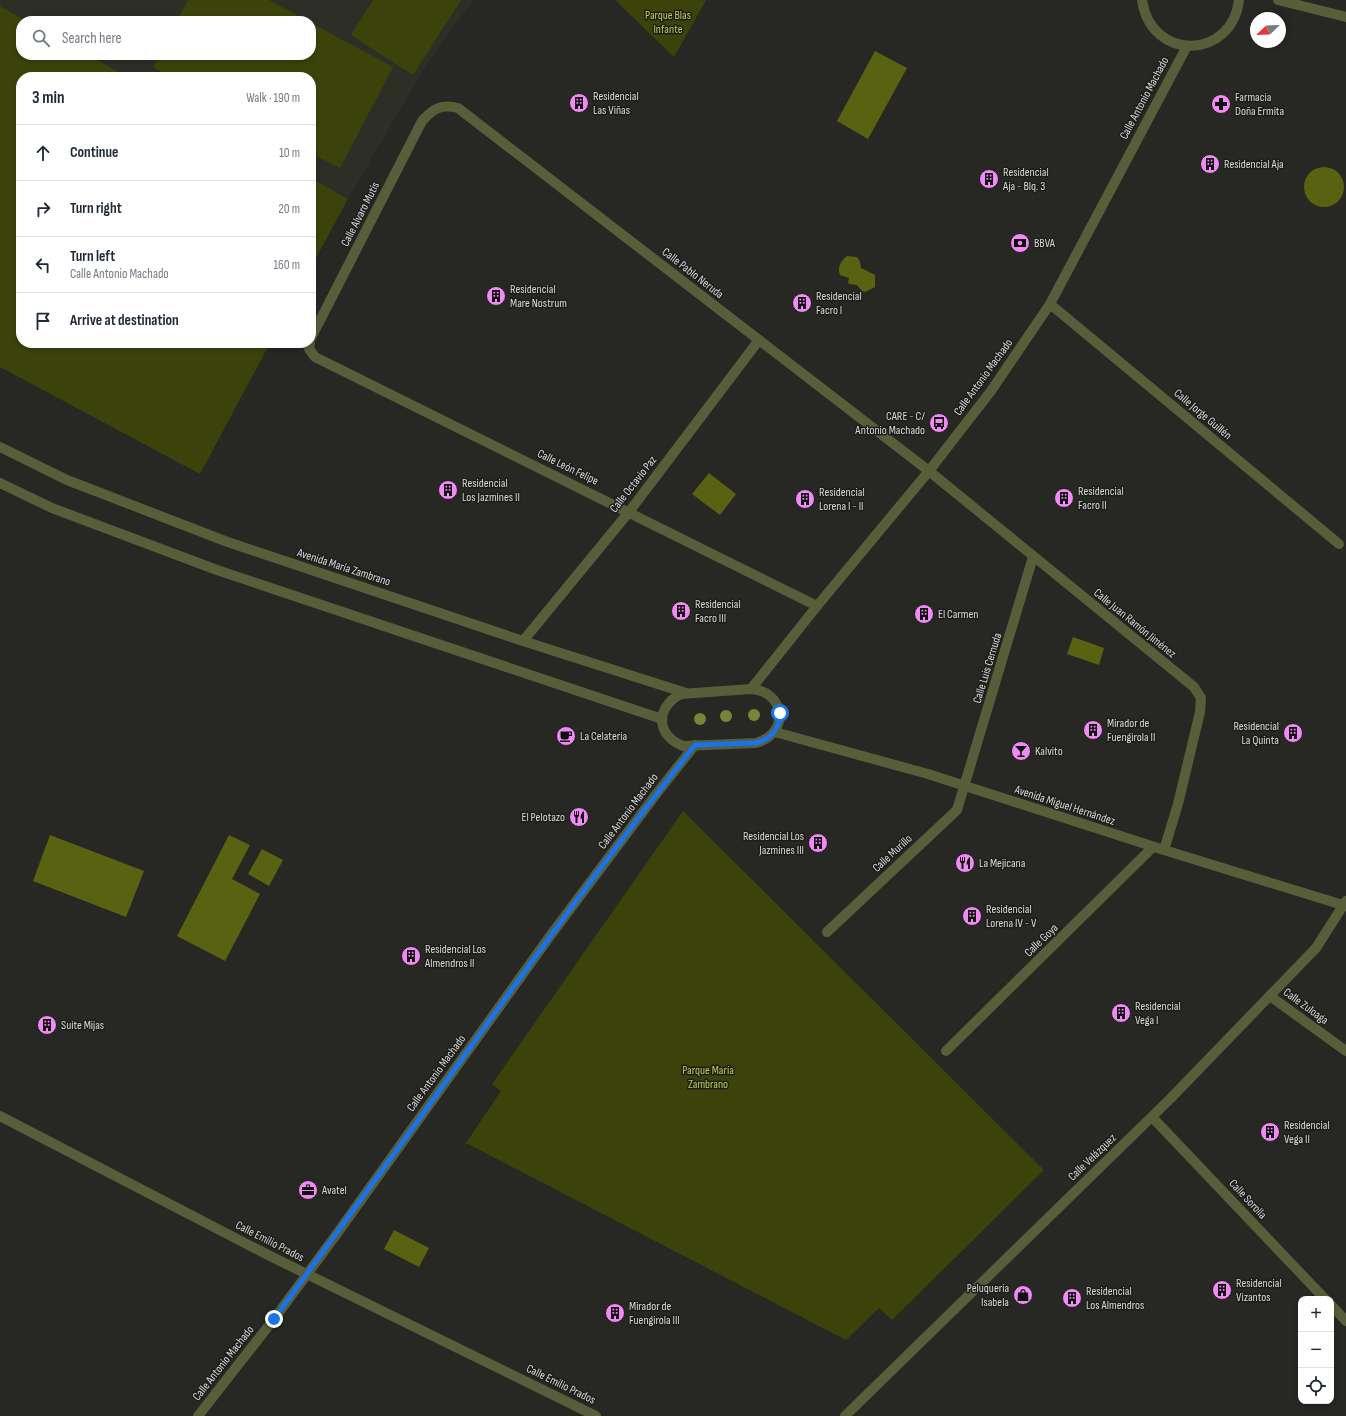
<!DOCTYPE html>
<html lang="en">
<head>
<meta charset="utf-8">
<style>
  :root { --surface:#fff; --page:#f6f6f7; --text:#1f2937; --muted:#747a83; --line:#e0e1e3 }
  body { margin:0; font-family:"Sofia Sans Condensed",sans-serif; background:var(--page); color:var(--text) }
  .controls { position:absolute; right:12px; bottom:12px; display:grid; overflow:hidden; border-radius:8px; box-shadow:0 2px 6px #0003 }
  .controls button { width:36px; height:36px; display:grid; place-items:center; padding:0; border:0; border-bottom:1px solid var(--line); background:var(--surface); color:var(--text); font:20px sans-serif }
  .compass { position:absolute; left:1250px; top:12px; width:36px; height:36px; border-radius:50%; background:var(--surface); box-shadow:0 2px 6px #0003; rotate:247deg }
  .stop { position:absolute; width:12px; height:12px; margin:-9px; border:3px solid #1a73e8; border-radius:50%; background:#fff }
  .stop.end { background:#1a73e8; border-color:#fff; box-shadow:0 1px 4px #0008 }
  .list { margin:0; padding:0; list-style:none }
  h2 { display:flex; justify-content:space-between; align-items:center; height:52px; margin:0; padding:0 16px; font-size:17px }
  h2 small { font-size:13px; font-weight:400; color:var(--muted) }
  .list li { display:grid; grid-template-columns:26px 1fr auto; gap:12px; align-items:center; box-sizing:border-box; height:56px; padding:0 16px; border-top:1px solid var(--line) }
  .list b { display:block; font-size:15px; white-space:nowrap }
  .list p { margin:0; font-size:13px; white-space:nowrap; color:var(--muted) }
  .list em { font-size:13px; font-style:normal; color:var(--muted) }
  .icon { flex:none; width:22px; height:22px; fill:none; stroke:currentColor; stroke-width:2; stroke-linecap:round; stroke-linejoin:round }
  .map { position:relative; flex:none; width:1346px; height:1416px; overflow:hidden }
  .search { position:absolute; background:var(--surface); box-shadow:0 2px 6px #0003; left:16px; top:16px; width:300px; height:44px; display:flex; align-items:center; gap:10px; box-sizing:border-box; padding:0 14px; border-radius:16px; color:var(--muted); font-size:15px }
  .panel { position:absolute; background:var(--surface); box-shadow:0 2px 6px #0003; left:16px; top:72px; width:300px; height:276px; border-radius:16px }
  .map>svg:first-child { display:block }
</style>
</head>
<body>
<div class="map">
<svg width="1346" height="1416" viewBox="0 0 1346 1416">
  <rect width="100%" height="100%" fill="#272724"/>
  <polygon fill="#2d2f26" points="0,0 473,0 425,67 348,199 311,178 311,77 128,77 88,55 311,55 311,21 26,21 0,6"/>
  <g fill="#3c430a">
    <polygon points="188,0 269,0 308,21 177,21"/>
    <polygon points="373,0 461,0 413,75 351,35"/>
    <polygon points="615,0 706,0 674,57"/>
    <polygon points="0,6 26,21 21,21 21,55 88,55 128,77 21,77 21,343 270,343 200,474 0,367"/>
    <polygon points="311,23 393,67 340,168 311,153 311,77 170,77 153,67 159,55 311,55"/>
    <polygon points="311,178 348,199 311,267"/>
    <polygon points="683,811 1044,1170 892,1320 879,1308 846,1340 466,1143 501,1091 492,1084"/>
  </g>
  <g fill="#596211">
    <polygon points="875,51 907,68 868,139 837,121"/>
    <circle cx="1324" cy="187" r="20"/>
    <path d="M847,256L857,257L860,262L861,268L875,275V287L865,292L862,291L857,285L849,284L848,282L849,278L840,275C837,268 841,260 847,256Z"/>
    <polygon points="709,473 736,494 720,515 692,494"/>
    <polygon points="1073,637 1104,648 1099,665 1067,654"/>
    <polygon points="50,835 144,871 126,917 33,881"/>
    <polygon points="229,835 250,845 232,879 260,894 225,961 177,936"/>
    <polygon points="262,849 283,860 269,886 248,874"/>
    <polygon points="394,1230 429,1248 419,1267 384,1249"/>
  </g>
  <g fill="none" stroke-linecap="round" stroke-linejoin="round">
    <g stroke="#585e39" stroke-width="10">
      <path d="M1142,0C1151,62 1232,60 1239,0"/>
      <polyline points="1278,0 1346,17"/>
      <polyline points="1050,304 1339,544"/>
      <path d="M311,338L422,121C434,108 441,104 458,108L929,471L1194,687L1201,698L1200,712L1178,804L1164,850"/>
      <polyline points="310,343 309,349 315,357 817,606"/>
      <polyline points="0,447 67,480 225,541 523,641 686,693"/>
      <polyline points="0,483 52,508 217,570 662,719"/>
      <polyline points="523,641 629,512 759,340"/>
      <polyline points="751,689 817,606 929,471 991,391 1050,304 1187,46"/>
      <path d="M751,689C785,691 791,733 756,743L683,746C656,736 655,707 681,694Z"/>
      <polyline points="775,732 928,774 1164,850 1346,906"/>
      <polyline points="827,932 957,810 1033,557"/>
      <polyline points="1270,996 1346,1051"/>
      <polyline points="946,1051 1153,847"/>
      <polyline points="0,1116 268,1255 596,1416"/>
      <polyline points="1152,1117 1325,1299"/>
      <polyline points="1331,1305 1346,1321"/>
      <polyline points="198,1416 274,1319 336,1235 550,936 657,793 695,745"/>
      <polyline points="845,1416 1170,1099 1316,948 1346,901"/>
    </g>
  </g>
  <g fill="#7a8339">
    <circle cx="754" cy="715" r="6"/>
    <circle cx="726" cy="716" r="6"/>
    <circle cx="700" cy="719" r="6"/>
  </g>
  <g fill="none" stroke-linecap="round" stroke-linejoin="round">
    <path stroke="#1a73e8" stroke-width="5" d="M274,1319C321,1254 368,1190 415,1125C506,997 597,869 695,745L756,743C772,738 780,729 780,713"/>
  </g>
  <defs>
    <symbol id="building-disc" viewBox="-11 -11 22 22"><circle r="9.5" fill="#f18af4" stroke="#1d1e1b"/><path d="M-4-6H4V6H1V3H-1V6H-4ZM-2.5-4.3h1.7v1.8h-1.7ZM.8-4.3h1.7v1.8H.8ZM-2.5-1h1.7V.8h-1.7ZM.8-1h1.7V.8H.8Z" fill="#111"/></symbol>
    <symbol id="pharmacy-disc" viewBox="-11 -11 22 22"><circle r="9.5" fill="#f18af4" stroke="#1d1e1b"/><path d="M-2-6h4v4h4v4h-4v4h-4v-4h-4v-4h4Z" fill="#111"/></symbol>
    <symbol id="bank-disc" viewBox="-11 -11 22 22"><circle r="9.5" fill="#f18af4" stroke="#1d1e1b"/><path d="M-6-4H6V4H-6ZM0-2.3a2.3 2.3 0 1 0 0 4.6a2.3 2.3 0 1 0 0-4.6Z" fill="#111"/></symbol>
    <symbol id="bus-disc" viewBox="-11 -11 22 22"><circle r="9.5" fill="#f18af4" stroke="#1d1e1b"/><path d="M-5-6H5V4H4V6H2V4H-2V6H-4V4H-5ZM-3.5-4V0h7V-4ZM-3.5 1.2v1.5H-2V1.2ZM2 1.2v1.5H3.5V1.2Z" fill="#111"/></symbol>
    <symbol id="cafe-disc" viewBox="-11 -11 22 22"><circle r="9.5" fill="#f18af4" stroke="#1d1e1b"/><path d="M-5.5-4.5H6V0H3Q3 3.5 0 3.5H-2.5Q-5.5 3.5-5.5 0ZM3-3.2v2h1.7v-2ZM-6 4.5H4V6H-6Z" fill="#111"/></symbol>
    <symbol id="bar-disc" viewBox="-11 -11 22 22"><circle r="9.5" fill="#f18af4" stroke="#1d1e1b"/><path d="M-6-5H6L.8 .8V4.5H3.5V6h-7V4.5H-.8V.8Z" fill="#111"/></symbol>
    <symbol id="restaurant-disc" viewBox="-11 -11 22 22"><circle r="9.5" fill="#f18af4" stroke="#1d1e1b"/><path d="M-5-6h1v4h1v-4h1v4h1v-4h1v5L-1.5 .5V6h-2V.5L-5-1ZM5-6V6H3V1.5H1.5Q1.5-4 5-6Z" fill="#111"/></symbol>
    <symbol id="office-disc" viewBox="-11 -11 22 22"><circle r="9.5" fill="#f18af4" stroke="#1d1e1b"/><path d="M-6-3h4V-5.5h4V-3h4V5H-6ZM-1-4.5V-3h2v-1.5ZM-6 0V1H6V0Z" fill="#111"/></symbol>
    <symbol id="shop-disc" viewBox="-11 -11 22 22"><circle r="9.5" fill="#f18af4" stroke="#1d1e1b"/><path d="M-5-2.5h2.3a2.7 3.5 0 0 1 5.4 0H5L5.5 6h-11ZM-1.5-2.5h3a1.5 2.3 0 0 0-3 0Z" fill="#111"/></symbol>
  </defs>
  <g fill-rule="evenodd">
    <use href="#building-disc" x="568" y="92" width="22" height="22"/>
    <use href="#pharmacy-disc" x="1210" y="93" width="22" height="22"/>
    <use href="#building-disc" x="1199" y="153" width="22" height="22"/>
    <use href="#building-disc" x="978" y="168" width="22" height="22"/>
    <use href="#bank-disc" x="1009" y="232" width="22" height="22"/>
    <use href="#building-disc" x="485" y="285" width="22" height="22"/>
    <use href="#building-disc" x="791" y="292" width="22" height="22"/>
    <use href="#bus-disc" x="928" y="412" width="22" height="22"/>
    <use href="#building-disc" x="437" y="479" width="22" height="22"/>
    <use href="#building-disc" x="1053" y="487" width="22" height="22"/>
    <use href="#building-disc" x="794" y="488" width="22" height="22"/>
    <use href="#building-disc" x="670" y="600" width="22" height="22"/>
    <use href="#building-disc" x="913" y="603" width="22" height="22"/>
    <use href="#building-disc" x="1082" y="719" width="22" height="22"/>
    <use href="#building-disc" x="1282" y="722" width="22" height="22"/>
    <use href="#cafe-disc" x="555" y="725" width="22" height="22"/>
    <use href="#bar-disc" x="1010" y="740" width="22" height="22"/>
    <use href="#restaurant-disc" x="568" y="806" width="22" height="22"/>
    <use href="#building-disc" x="807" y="832" width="22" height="22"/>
    <use href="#restaurant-disc" x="954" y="852" width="22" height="22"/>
    <use href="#building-disc" x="961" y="905" width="22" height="22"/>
    <use href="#building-disc" x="400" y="945" width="22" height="22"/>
    <use href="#building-disc" x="1110" y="1002" width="22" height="22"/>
    <use href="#building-disc" x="36" y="1014" width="22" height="22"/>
    <use href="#building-disc" x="1259" y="1121" width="22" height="22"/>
    <use href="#office-disc" x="297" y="1179" width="22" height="22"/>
    <use href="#building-disc" x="1211" y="1279" width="22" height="22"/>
    <use href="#shop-disc" x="1012" y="1284" width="22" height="22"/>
    <use href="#building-disc" x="1061" y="1287" width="22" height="22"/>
    <use href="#building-disc" x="604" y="1302" width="22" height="22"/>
  </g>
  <g text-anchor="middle" stroke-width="3" stroke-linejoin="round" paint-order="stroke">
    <g font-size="12" fill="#bece4b" stroke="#1d1e1b">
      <text x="668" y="19">Parque Blas<tspan x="668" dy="14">Infante</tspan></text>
      <text x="708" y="1074">Parque María<tspan x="708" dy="14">Zambrano</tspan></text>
    </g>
    <g font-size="12" fill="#d8d8d6" stroke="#1d1e1b" text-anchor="start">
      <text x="593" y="100">Residencial<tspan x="593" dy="14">Las Viñas</tspan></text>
      <text x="1235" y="101">Farmacia<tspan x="1235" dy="14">Doña Ermita</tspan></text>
      <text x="1224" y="168">Residencial Aja</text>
      <text x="1003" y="176">Residencial<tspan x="1003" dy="14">Aja - Blq. 3</tspan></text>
      <text x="1034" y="247">BBVA</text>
      <text x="510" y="293">Residencial<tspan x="510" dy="14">Mare Nostrum</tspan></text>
      <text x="816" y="300">Residencial<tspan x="816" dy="14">Facro I</tspan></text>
      <text x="925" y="420" text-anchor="end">CARE - C/<tspan x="925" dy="14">Antonio Machado</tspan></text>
      <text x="462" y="487">Residencial<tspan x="462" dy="14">Los Jazmines II</tspan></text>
      <text x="1078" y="495">Residencial<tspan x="1078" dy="14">Facro II</tspan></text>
      <text x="819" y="496">Residencial<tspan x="819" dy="14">Lorena I - II</tspan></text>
      <text x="695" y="608">Residencial<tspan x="695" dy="14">Facro III</tspan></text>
      <text x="938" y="618">El Carmen</text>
      <text x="1107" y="727">Mirador de<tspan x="1107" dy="14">Fuengirola II</tspan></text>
      <text x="1279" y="730" text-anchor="end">Residencial<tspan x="1279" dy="14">La Quinta</tspan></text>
      <text x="580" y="740">La Celateria</text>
      <text x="1035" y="755">Kalvito</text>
      <text x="565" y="821" text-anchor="end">El Pelotazo</text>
      <text x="804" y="840" text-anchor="end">Residencial Los<tspan x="804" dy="14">Jazmines III</tspan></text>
      <text x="979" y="867">La Mejicana</text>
      <text x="986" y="913">Residencial<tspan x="986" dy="14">Lorena IV - V</tspan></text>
      <text x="425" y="953">Residencial Los<tspan x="425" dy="14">Almendros II</tspan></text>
      <text x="1135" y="1010">Residencial<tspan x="1135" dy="14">Vega I</tspan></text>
      <text x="61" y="1029">Suite Mijas</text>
      <text x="1284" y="1129">Residencial<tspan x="1284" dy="14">Vega II</tspan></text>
      <text x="322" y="1194">Avatel</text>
      <text x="1236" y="1287">Residencial<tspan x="1236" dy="14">Vizantos</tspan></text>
      <text x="1009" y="1292" text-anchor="end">Peluqueria<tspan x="1009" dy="14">Isabela</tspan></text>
      <text x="1086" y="1295">Residencial<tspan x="1086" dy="14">Los Almendros</tspan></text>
      <text x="629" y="1310">Mirador de<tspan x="629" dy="14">Fuengirola III</tspan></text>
    </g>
    <g font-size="12" fill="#d8d8d6" stroke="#1d1e1b">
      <text transform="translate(1144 98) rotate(-62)" y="4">Calle Antonio Machado</text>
      <text transform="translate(360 214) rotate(-63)" y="4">Calle Alvaro Mutis</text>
      <text transform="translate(693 273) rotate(38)" y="4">Calle Pablo Neruda</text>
      <text transform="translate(983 377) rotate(-54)" y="4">Calle Antonio Machado</text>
      <text transform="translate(1203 414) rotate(40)" y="4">Calle Jorge Guillén</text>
      <text transform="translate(568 467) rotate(26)" y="4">Calle León Felipe</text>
      <text transform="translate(633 484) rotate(-52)" y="4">Calle Octavio Paz</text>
      <text transform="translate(344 567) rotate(18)" y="4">Avenida María Zambrano</text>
      <text transform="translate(1135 623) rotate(39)" y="4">Calle Juan Ramón Jiménez</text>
      <text transform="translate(987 668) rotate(-73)" y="4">Calle Luis Cernuda</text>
      <text transform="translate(1065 805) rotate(18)" y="4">Avenida Miguel Hernández</text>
      <text transform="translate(628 811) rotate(-53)" y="4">Calle Antonio Machado</text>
      <text transform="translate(892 853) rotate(-43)" y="4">Calle Murillo</text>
      <text transform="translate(1041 940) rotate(-44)" y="4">Calle Goya</text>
      <text transform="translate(1306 1006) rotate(36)" y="4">Calle Zuloaga</text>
      <text transform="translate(436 1073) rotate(-54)" y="4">Calle Antonio Machado</text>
      <text transform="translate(1092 1157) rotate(-44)" y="4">Calle Velázquez</text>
      <text transform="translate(1248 1199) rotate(47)" y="4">Calle Sorolla</text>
      <text transform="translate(270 1241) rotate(27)" y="4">Calle Emilio Prados</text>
      <text transform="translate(223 1363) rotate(-52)" y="4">Calle Antonio Machado</text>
      <text transform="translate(561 1384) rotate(26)" y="4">Calle Emilio Prados</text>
    </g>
  </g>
</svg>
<div class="controls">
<button>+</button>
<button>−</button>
<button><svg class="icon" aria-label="locate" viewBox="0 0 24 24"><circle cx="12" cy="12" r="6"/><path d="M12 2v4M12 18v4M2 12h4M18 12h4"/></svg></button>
</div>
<svg class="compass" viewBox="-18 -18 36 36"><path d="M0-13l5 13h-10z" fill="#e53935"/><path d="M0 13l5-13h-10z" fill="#747a83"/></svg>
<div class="stop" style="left:780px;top:713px"></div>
<div class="stop end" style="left:274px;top:1319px"></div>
<div class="search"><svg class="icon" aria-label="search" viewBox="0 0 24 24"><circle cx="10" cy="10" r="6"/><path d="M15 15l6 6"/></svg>Search here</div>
<section class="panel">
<h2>3 min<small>Walk · 190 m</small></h2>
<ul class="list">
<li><svg class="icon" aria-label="ahead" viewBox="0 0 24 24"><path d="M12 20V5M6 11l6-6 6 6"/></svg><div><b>Continue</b></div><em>10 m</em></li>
<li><svg class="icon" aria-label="right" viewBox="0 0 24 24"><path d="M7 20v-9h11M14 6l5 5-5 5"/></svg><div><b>Turn right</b></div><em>20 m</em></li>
<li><svg class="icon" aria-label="left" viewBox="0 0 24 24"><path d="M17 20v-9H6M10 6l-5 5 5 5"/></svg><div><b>Turn left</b><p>Calle Antonio Machado</p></div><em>160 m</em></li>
<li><svg class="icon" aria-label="arrive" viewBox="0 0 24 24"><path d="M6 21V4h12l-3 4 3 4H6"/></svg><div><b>Arrive at destination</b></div></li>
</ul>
</section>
</div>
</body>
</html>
